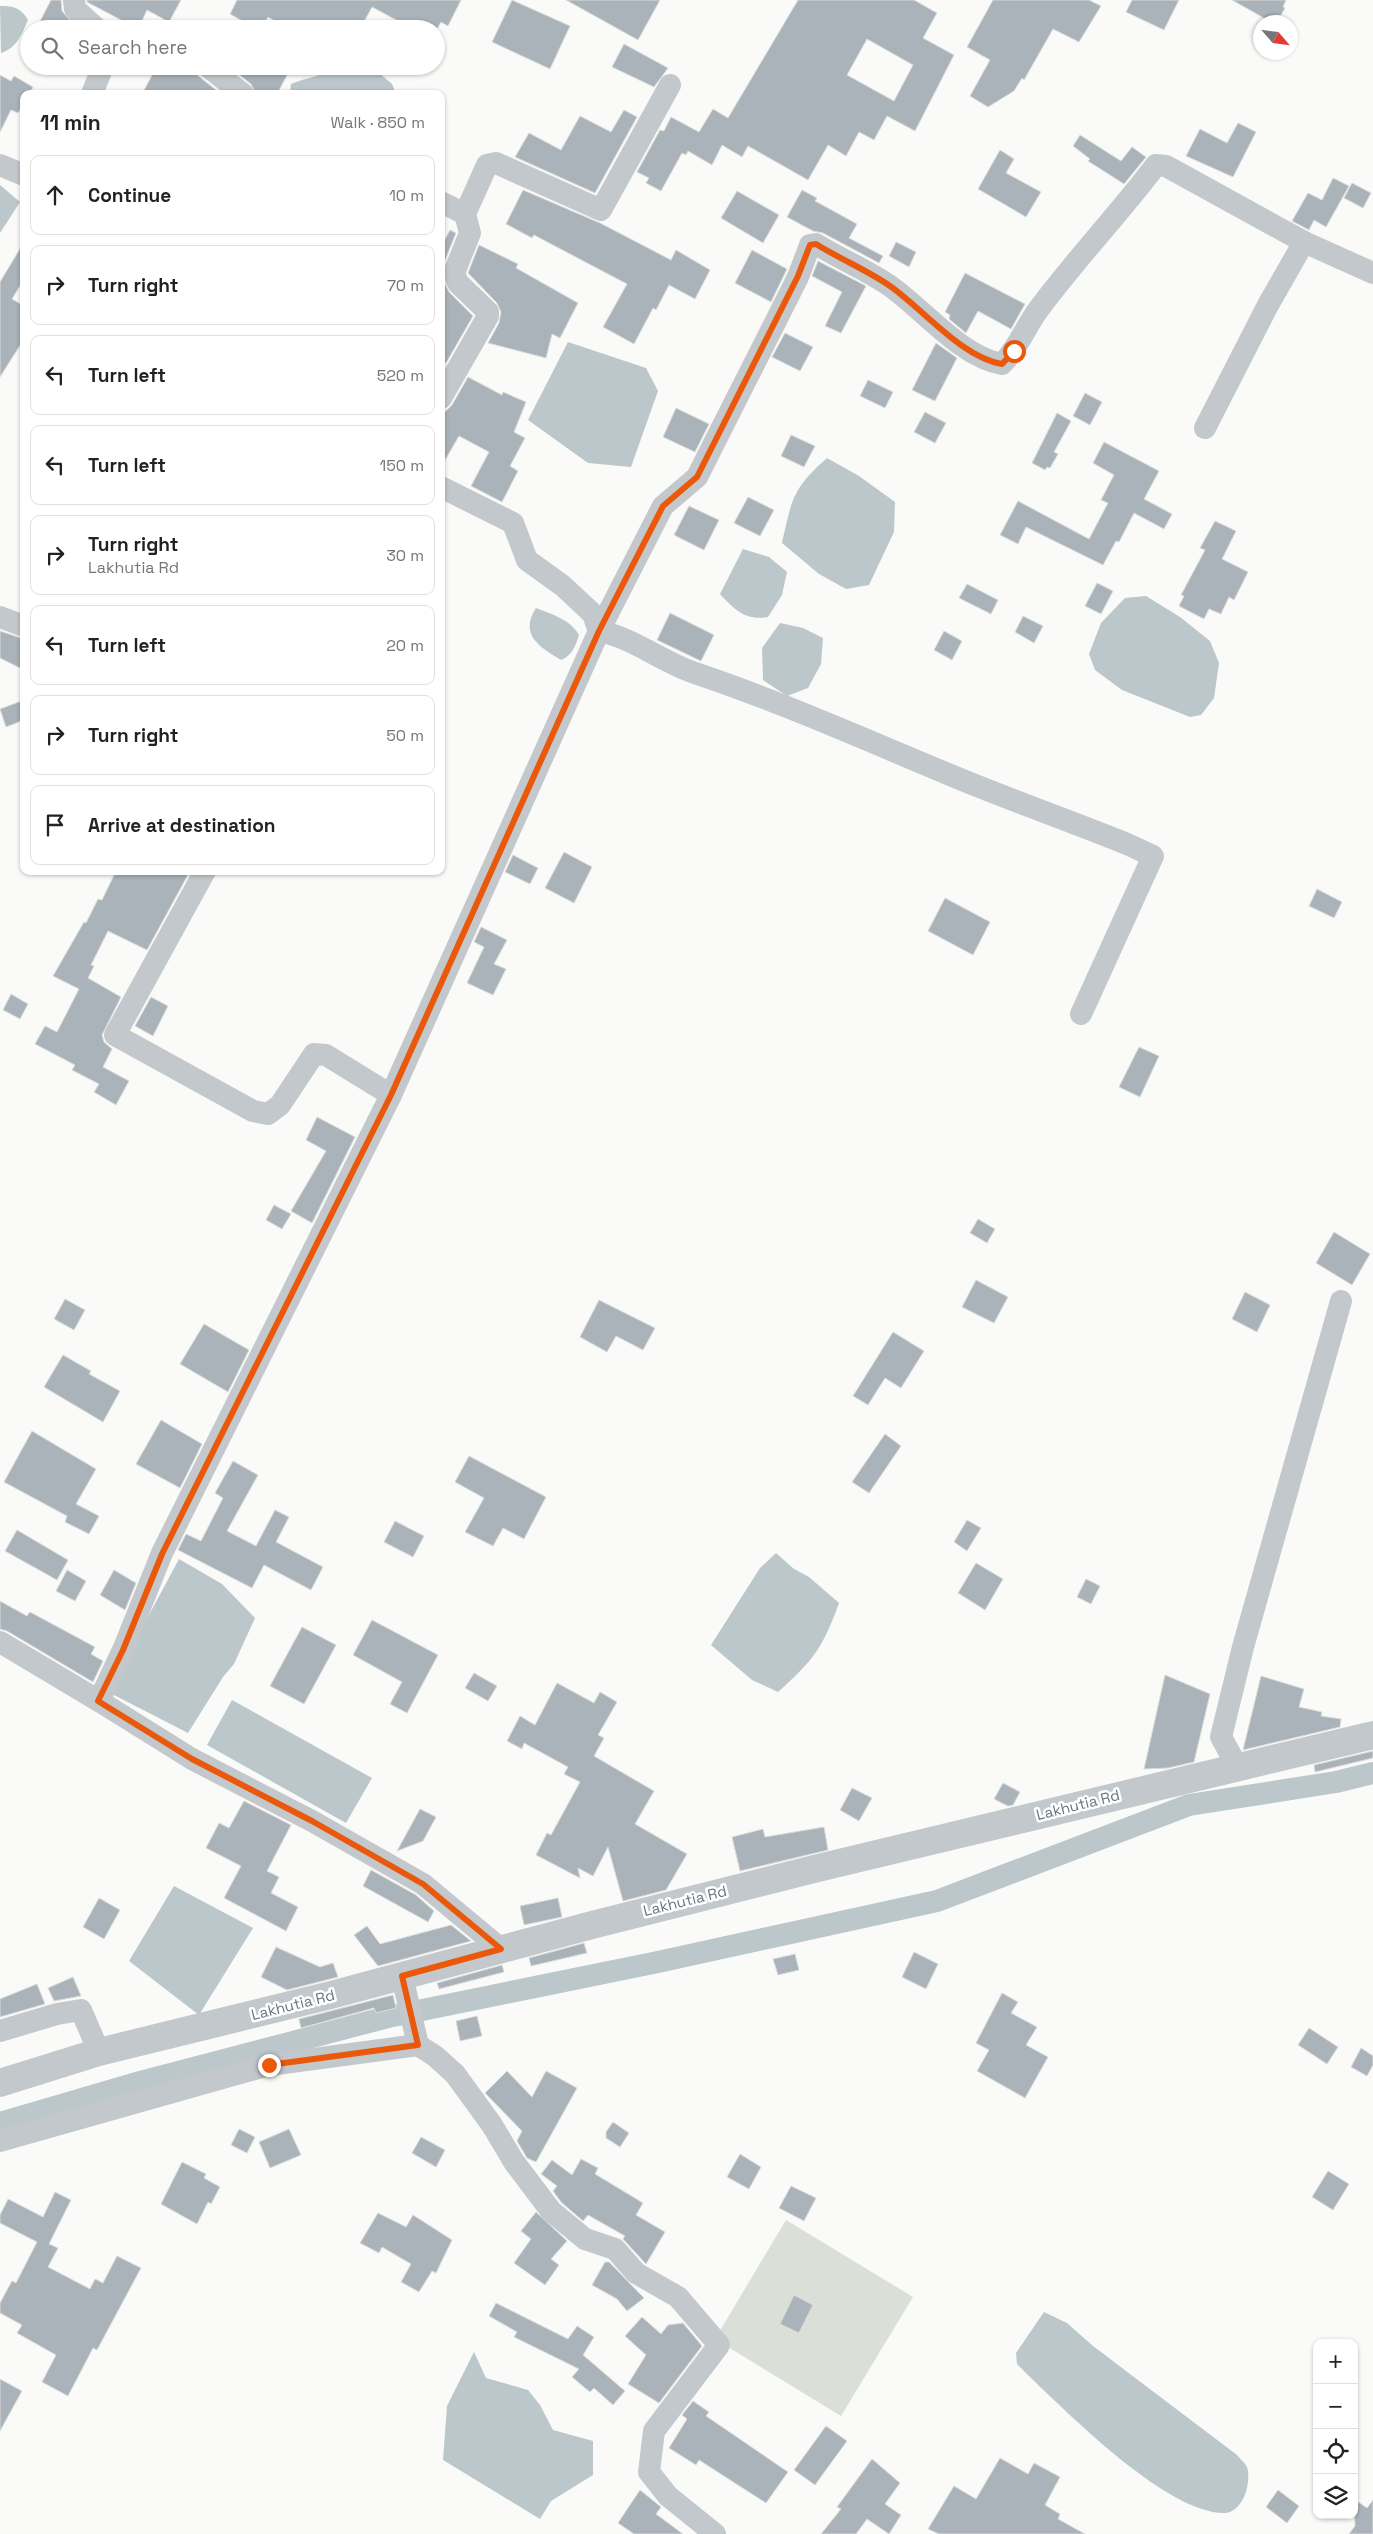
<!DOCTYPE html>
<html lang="en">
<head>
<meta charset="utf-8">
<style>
  :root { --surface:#fff; --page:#f2f2f2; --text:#222; --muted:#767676; --line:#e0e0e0 }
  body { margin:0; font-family:"Space Grotesk",sans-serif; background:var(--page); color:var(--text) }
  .controls { position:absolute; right:15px; bottom:15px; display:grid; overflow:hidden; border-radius:10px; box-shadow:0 1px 4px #0004 }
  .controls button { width:45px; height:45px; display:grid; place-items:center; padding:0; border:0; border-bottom:1px solid var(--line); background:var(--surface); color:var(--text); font:25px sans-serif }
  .compass { position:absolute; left:1253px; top:15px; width:45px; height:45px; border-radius:50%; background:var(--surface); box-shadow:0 1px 4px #0004; rotate:118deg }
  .stop { position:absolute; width:15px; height:15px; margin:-11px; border:4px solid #ea580c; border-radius:50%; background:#fff }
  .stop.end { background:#ea580c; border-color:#fff; box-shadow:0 1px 5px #0008 }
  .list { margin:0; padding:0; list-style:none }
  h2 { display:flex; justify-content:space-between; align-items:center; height:65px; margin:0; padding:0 20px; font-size:21px }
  h2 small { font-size:16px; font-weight:400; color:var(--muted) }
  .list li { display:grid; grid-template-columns:32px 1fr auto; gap:15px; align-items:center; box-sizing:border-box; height:80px; margin:0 10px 10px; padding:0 10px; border:1px solid var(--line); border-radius:10px }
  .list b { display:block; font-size:19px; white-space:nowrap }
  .list p { margin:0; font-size:16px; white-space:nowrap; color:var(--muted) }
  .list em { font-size:16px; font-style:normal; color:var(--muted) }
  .icon { flex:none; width:28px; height:28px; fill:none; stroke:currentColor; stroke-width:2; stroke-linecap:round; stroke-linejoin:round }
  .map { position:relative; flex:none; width:1373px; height:2534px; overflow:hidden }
  .search { position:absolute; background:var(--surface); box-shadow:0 1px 4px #0004; left:20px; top:20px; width:425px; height:55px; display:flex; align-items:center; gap:12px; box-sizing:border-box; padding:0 18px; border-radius:28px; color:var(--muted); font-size:19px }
  .panel { position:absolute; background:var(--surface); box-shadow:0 1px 4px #0004; left:20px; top:90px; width:425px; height:785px; border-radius:10px }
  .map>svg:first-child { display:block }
</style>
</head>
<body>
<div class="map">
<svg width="1373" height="2534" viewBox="0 0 1373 2534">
  <rect width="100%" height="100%" fill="#fafaf8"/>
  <polygon fill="#dadfd7" points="786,2220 913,2297 841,2416 715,2339"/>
  <g fill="#bbc7cb">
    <path d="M0,6C14,6 21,8 28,20C22,34 17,48 1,53Z"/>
    <path d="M336,66H371L392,84L396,94H290L291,84C307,77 323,77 336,66Z"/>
    <polygon points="0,185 20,202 0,233"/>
    <polygon points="568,342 646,368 658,391 631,467 588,463 528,420"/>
    <path d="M827,458L859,476L895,502L894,532L869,585L846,589L819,574L782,543C792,499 792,489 827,458Z"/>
    <path d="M743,549L769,557L787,572L782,595L768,617C745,621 734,609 720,594Z"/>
    <polygon points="1146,596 1180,617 1210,641 1219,663 1214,698 1201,715 1190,717 1122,690 1095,670 1089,654 1101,623 1125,598"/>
    <path d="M536,608C552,614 571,620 579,635C576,645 572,656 561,660C539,647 519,634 536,608Z"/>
    <polygon points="780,623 803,628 823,638 821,664 808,688 787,696 763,680 762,648"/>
    <path d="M776,1553L794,1569L809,1577L839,1603C823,1647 814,1660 778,1692L752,1680L711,1645L760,1568Z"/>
    <polygon points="179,1559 222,1584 255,1618 234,1664 223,1677 188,1733 114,1695 113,1682"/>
    <polygon points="232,1700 372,1778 346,1823 207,1745"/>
    <polygon points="174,1886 253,1928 199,2015 129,1961"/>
    <path d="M1044,2312L1067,2323L1093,2346L1237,2455C1240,2459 1245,2463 1247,2467C1252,2482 1243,2513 1224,2513C1168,2513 1073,2418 1032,2379L1017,2364L1016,2353Z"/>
    <polygon points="474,2352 486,2378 528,2390 540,2405 553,2430 593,2441 593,2475 551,2501 540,2519 443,2460 447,2406"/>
  </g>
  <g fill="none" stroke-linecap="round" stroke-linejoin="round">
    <polyline stroke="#bbc7cb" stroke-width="22" points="0,2123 133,2084 388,2017 658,1962 937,1901 1189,1805 1336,1782 1373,1773"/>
  </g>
  <g fill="#aab3b9" stroke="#dcdcda" fill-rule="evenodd">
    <polygon points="51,0 61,0 62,11 74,25 72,29 36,29"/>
    <polygon points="87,0 181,0 169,22 147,10 138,29 119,29 123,21 87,2"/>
    <polygon points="237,0 461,0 448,26 441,22 437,29 413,29 372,7 360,29 289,29 268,17 261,29 257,29 230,14"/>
    <polygon points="512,0 570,26 550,69 492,42"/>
    <polygon points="566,0 660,0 638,40"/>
    <path d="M798,0H914L937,13L923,38L954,55L915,131L887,116L874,140L859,132L846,156L828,145L808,180L748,146L742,157L722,145L712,165L688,151L686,155L682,153L661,191L646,183L649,178L637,172L660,130L664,131L671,117L699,132L713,109L728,118ZM867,39L913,65L894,101L847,75Z"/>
    <polygon points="993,0 1089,0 1101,6 1079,42 1053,29 1024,80 1022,78 1014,91 988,107 970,96 990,60 967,47"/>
    <polygon points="1132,0 1179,0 1164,30 1126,12"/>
    <polygon points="1232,0 1286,0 1283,7 1285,8 1277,22 1271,22"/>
    <polygon points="624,44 668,68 654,87 612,67"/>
    <polygon points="157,66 186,66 221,94 142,94"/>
    <polygon points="234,66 292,66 277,94 256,94 251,84 232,69"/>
    <polygon points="0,75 11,81 14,76 33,87 29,94 24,94 24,103 18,113 11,110 0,132"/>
    <polygon points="624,110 637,117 595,193 515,157 529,133 561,150 580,116 611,132"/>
    <polygon points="1238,123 1256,132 1233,177 1186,156 1200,129 1227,143"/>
    <polygon points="1080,135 1121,161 1132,147 1146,157 1124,184 1088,161 1090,159 1073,146"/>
    <polygon points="1000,150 1014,159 1006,173 1041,192 1026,217 978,189"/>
    <polygon points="1333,178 1349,186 1326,227 1314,220 1309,230 1292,221 1308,193 1322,200"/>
    <polygon points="1352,183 1371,193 1363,208 1344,198"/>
    <polygon points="523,190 600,223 671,260 676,250 710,270 695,299 669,285 656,310 653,308 634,344 603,327 627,284 534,235 532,238 506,224"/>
    <polygon points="802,190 817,198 815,201 857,224 849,238 883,256 879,263 823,233 813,231 787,217"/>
    <polygon points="737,191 779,215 763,243 721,218"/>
    <polygon points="450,230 456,233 442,268 442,278 449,292 473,316 446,363 441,361 441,247"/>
    <polygon points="24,242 24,279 12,299 24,306 24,339 0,377 0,282"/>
    <polygon points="896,242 916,252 909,267 889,256"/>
    <polygon points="479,245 518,264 516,268 578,303 560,338 552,334 546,358 488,343 499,323 501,312 497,303 468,273"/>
    <polygon points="752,250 787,269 771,302 735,283"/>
    <polygon points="818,261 866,286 841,333 825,326 842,292 812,276"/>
    <polygon points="965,273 1025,304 1011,329 978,311 966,333 949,319 950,315 945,312"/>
    <polygon points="785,333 813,347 800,371 772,357"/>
    <polygon points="936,343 957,358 935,401 912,390"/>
    <polygon points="468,377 502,395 503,392 526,402 514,432 525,438 510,466 518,471 502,502 471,486 489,452 459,436 441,467 441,416 452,405"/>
    <polygon points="868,380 893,392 885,408 860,396"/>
    <polygon points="1085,393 1102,402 1090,425 1073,416"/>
    <polygon points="676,408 709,424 695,452 663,437"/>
    <polygon points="925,412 946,423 935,443 914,432"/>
    <polygon points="1057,413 1071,421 1054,452 1058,454 1050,468 1047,467 1045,470 1032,463"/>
    <polygon points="791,435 815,446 804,467 781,456"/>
    <polygon points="1104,442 1159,471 1144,499 1172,514 1164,529 1134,513 1119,542 1116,541 1103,565 1026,527 1018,544 1000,535 1018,501 1089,539 1108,503 1101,500 1114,475 1093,463"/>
    <polygon points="748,497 774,510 760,536 734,523"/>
    <polygon points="689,506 719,520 704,550 674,535"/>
    <polygon points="1215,521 1236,531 1222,559 1248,572 1234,600 1229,597 1221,614 1209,609 1204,619 1179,606 1184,596 1181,595 1205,550 1200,548"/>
    <polygon points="1097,583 1113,591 1101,614 1085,606"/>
    <polygon points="967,584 998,600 991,614 959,598"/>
    <polygon points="670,613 714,635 701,661 657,640"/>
    <polygon points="1023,616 1043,626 1034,643 1015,632"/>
    <polygon points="0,631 24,639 24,670 0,658"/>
    <polygon points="944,631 962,641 952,660 934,650"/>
    <polygon points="24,700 24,720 6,727 0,709"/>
    <polygon points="564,852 592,867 574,903 545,888"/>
    <polygon points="513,855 538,868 530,884 505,872"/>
    <polygon points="116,871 190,871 147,950 108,931 91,965 94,966 88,978 121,997 102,1035 104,1042 112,1049 103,1067 129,1081 116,1105 94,1092 99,1084 72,1070 75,1065 35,1044 45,1026 57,1032 79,989 53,976 84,922 86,923 98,899 102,900"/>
    <polygon points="1317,889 1342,902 1334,918 1309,906"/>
    <polygon points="945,898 990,922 973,955 928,931"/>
    <polygon points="481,927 507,940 494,964 506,969 493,995 467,983 484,947 474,942"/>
    <polygon points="11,994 28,1004 20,1019 3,1010"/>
    <polygon points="151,997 168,1006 153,1036 135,1026"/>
    <polygon points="1139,1047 1159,1056 1140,1097 1119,1087"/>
    <polygon points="317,1117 355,1137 312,1223 291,1211 326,1151 306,1140"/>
    <polygon points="274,1205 291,1214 282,1229 266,1220"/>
    <polygon points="978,1219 995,1229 987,1243 970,1233"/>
    <polygon points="1334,1232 1370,1254 1352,1285 1316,1263"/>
    <polygon points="976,1280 1008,1297 994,1323 962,1307"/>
    <polygon points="1245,1292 1270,1305 1257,1332 1232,1319"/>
    <polygon points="65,1299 85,1310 74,1330 54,1319"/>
    <polygon points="599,1300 655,1328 643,1350 616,1336 607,1352 580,1337"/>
    <polygon points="204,1324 249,1350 228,1392 180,1364"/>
    <polygon points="893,1332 924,1351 901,1388 885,1378 868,1405 853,1396"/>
    <polygon points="63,1355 91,1371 89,1374 120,1391 103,1422 44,1387"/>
    <polygon points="161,1420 202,1444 180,1488 136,1464"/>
    <polygon points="32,1431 96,1469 76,1504 99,1516 89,1534 65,1522 67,1516 4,1482"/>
    <polygon points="885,1434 901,1446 869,1493 852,1482"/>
    <polygon points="469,1456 546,1497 524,1539 503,1528 493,1546 465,1532 484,1498 455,1482"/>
    <polygon points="233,1461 258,1475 227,1531 256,1546 275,1510 289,1517 276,1542 323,1567 311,1590 264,1565 252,1588 178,1550 186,1534 201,1541 223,1498 215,1493"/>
    <polygon points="967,1520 981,1528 967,1551 954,1542"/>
    <polygon points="395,1521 424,1536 413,1557 384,1542"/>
    <polygon points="17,1530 68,1560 57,1580 5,1551"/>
    <polygon points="976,1563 1003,1579 985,1610 958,1593"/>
    <polygon points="67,1570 86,1581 75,1601 56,1591"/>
    <polygon points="114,1570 136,1583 125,1610 100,1595"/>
    <polygon points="1086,1579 1100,1586 1091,1604 1077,1597"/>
    <polygon points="0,1601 27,1616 30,1612 95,1647 91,1654 103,1661 93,1682 7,1631 0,1629"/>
    <polygon points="372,1620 438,1655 407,1713 390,1704 402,1682 353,1655"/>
    <polygon points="302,1627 336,1645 304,1704 270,1686"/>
    <polygon points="474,1673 497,1686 488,1701 465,1688"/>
    <polygon points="1165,1675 1210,1694 1194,1762 1168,1768 1144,1769"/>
    <polygon points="1261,1676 1304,1689 1299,1707 1322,1712 1321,1716 1341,1719 1340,1727 1243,1750"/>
    <polygon points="557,1683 594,1703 600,1692 617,1702 598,1735 604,1738 594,1756 654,1791 635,1824 687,1854 666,1890 623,1901 608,1847 593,1876 578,1868 580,1878 536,1855 547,1833 551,1835 580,1782 564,1774 568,1767 524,1743 522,1749 507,1741 520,1716 535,1725"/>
    <polygon points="1373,1751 1373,1758 1315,1772 1314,1765"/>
    <polygon points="1003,1783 1020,1792 1013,1805 1008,1806 994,1799"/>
    <polygon points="852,1788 872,1798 859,1821 840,1810"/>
    <polygon points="244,1801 291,1825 267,1871 279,1877 271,1893 298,1907 286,1931 224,1898 241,1866 206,1848 219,1823 229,1828"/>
    <polygon points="420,1809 436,1817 423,1841 397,1851"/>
    <polygon points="824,1827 828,1850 740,1871 732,1837 763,1829 765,1837"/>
    <polygon points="371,1870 416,1895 434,1911 428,1922 363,1886"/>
    <polygon points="99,1898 120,1910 104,1939 83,1927"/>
    <polygon points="558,1898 562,1917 524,1925 520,1906"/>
    <polygon points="451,1925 471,1941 378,1966 354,1935 367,1926 380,1944"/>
    <polygon points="584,1943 587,1953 531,1966 529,1958"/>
    <polygon points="276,1947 320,1967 333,1963 338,1977 287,1990 261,1977"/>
    <polygon points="914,1952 938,1964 926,1989 902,1977"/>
    <polygon points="795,1954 799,1970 778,1975 773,1959"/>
    <polygon points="502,1965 504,1972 439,1989 437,1983"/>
    <polygon points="73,1977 81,1996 54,2001 48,1988"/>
    <polygon points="37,1984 45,2004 0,2017 0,1999"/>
    <polygon points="1002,1993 1018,2002 1011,2013 1037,2027 1026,2045 1048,2057 1025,2098 977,2071 989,2050 976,2043"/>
    <polygon points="393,1995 396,2008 376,2013 374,2008 301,2028 299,2019"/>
    <polygon points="477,2016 482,2036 460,2041 456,2021"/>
    <polygon points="1309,2028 1338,2047 1327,2064 1298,2045"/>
    <polygon points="1361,2048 1373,2056 1373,2065 1367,2076 1351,2067"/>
    <polygon points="507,2071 532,2097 546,2071 577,2088 536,2162 527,2158 517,2141 522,2131 485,2093"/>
    <polygon points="613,2122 629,2133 620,2147 606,2138 606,2132"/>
    <polygon points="239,2129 255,2137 247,2153 231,2145"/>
    <polygon points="289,2129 301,2155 270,2168 259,2142"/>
    <polygon points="421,2137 445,2150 436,2167 412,2153"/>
    <polygon points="740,2154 761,2167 749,2189 727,2177"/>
    <polygon points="581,2159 598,2168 595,2174 643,2203 636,2215 665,2232 646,2264 623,2239 625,2236 588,2215 583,2221 561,2202 553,2191 557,2186 541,2174 552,2160 572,2175"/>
    <polygon points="182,2162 206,2174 204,2178 220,2187 211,2204 208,2202 197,2224 161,2204"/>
    <polygon points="1328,2171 1349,2184 1333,2210 1312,2197"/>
    <polygon points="791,2186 816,2198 804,2221 779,2208"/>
    <polygon points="55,2192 71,2200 49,2244 58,2248 48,2267 90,2289 95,2279 103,2283 117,2256 141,2268 97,2350 93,2348 68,2396 42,2382 56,2355 17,2333 22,2325 0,2313 0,2303 12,2281 16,2283 37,2242 0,2223 0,2215 8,2199 43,2217"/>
    <polygon points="536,2212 567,2241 551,2259 559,2265 545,2285 514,2263 531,2239 521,2231"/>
    <polygon points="378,2213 406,2227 413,2215 452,2240 436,2273 432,2271 419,2292 401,2282 411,2264 382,2247 379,2253 360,2243"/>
    <polygon points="605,2262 609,2262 644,2298 627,2311 617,2299 592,2285"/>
    <polygon points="794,2295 813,2305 799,2333 780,2324"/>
    <polygon points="496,2303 568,2339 577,2326 594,2337 583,2355 625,2391 613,2405 594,2388 590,2392 572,2377 579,2369 514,2337 517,2332 489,2316"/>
    <polygon points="642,2317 661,2334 668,2325 683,2323 702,2346 659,2403 628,2384 646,2355 625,2336"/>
    <polygon points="0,2379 22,2391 0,2431"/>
    <polygon points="693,2401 709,2412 706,2416 788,2472 766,2503 699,2460 696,2465 669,2448 687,2419 682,2415"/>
    <polygon points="826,2426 847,2441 815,2485 794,2470"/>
    <polygon points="1000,2458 1028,2474 1034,2463 1060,2477 1045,2505 1060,2514 1058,2519 1085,2534 939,2534 928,2529 954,2486 976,2499"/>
    <polygon points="872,2459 900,2483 885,2504 901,2515 889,2534 867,2519 856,2534 821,2534 841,2509 837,2507"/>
    <polygon points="640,2490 661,2507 656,2514 683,2534 634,2534 618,2523"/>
    <polygon points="1278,2490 1299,2506 1287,2523 1266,2507"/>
    <polygon points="1354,2499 1367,2508 1373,2500 1373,2534 1349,2534 1355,2526"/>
  </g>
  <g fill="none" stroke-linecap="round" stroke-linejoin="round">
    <g stroke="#c3c8cc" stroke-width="22">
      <polyline points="74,0 75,9 97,29"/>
      <polyline points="207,66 243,94"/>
      <polyline points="92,94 103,66"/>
      <polyline points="0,165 24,175"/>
      <polyline points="441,202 465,214"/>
      <polyline points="441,398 488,316 488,312 458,283 454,273 470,233 465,214 487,165 496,163 601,210 670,85"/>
      <polyline points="1205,428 1268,305 1304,242"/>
      <polyline points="0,617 24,626"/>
      <path d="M1081,1014L1153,856L1127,844C1068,820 1007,799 948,774C864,739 781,702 695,673C662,662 634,638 599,631L663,506L697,477L798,277L810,245L816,244C840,259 867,270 890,286C923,309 961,357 1002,364C1018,348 1025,328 1038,310C1075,260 1118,215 1156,165L1166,166L1304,242L1373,273"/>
      <polyline points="391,1095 599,631 593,614 563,586 527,560 513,523 441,487"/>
      <polyline points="0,1642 99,1701 123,1650 162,1553 391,1095 326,1055 314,1054 280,1105 268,1114 253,1111 115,1035 205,871"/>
      <polyline points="99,1701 192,1759 312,1821 423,1884 501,1949"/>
      <polyline points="1237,1766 1221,1737 1243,1647 1341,1301"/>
      <polyline points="402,1976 418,2045"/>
      <polyline points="0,2031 57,2014 81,2010 99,2052"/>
      <polyline points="0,2141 269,2065 418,2045 435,2056 455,2074 492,2125 514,2162 551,2211 585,2239 615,2249 636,2273 678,2297 719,2345 654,2431 649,2472 668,2496 715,2534"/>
    </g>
    <polyline stroke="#c3c8cc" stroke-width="28" points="0,2083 99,2052 331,1995 592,1925 814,1869 1373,1735"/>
  </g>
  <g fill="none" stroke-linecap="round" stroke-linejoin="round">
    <path stroke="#ea580c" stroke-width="6" d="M269,2065L418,2045L402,1976L501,1949L423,1884L312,1821L192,1759L98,1701L123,1650L162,1554L391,1095L599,631L663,506L697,477L798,276L810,245L816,244C840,259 867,270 890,286C923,309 961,357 1002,364L1014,351"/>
  </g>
  <g text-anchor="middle" stroke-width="5" stroke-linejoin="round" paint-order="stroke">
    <g font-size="15" fill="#657683" stroke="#fff">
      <text transform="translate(1078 1805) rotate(-14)" y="5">Lakhutia Rd</text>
      <text transform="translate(685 1901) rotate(-14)" y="5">Lakhutia Rd</text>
      <text transform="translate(293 2005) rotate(-14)" y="5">Lakhutia Rd</text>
    </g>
  </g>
</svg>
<div class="controls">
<button>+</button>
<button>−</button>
<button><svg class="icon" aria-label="locate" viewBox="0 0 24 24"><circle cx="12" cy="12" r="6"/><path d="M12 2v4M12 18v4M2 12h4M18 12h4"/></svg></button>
<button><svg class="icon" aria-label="layers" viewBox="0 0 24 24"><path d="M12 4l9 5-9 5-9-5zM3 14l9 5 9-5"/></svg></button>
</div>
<svg class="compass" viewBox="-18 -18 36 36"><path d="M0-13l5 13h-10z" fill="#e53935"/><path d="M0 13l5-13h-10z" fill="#767676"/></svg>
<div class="stop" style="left:1014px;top:351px"></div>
<div class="stop end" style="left:269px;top:2065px"></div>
<div class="search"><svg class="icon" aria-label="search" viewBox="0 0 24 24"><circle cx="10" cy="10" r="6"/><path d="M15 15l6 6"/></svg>Search here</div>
<section class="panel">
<h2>11 min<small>Walk · 850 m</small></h2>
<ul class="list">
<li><svg class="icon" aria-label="ahead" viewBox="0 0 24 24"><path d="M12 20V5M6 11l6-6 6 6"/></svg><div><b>Continue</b></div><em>10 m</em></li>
<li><svg class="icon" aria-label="right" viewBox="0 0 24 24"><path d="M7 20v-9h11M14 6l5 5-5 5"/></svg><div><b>Turn right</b></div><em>70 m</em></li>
<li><svg class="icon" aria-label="left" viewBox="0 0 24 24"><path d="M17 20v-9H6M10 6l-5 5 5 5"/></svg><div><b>Turn left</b></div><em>520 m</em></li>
<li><svg class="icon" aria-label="left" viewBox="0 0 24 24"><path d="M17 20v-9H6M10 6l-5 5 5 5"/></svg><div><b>Turn left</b></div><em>150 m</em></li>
<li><svg class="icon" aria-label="right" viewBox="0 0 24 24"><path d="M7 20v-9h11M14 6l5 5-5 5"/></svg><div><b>Turn right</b><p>Lakhutia Rd</p></div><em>30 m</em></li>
<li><svg class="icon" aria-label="left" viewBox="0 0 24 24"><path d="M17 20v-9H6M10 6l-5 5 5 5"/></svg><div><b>Turn left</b></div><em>20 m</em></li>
<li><svg class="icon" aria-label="right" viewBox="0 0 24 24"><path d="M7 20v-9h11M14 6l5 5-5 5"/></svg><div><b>Turn right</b></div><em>50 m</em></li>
<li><svg class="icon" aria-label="arrive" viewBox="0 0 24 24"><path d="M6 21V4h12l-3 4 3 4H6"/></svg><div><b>Arrive at destination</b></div></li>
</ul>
</section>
</div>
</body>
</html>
